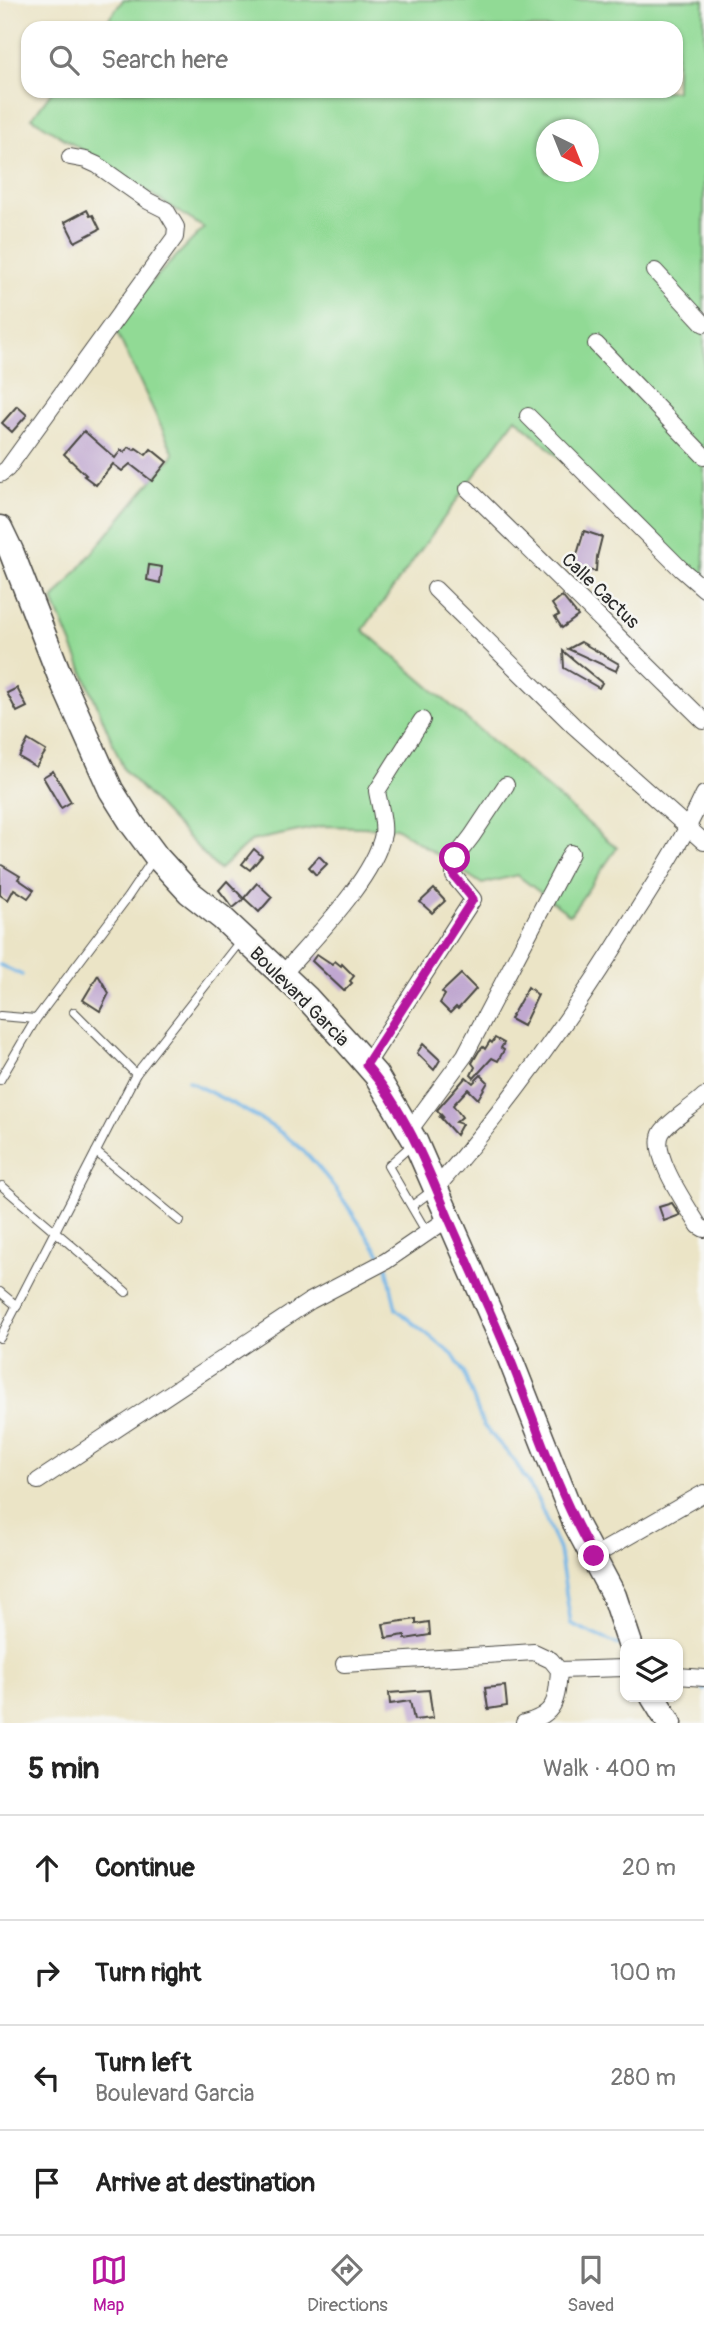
<!DOCTYPE html>
<html lang="en">
<head>
<meta charset="utf-8">
<style>
  :root { --surface:#fff; --page:#f2f2f2; --text:#222; --muted:#767676; --line:#e0e0e0; --accent:#b5179e }
  body { margin:0; font-family:Pangolin,sans-serif; background:var(--page); color:var(--text) }
  .controls { position:absolute; right:21px; bottom:21px; display:grid; overflow:hidden; border-radius:14px; box-shadow:0 2px 5px #0004 }
  .controls button { width:63px; height:63px; display:grid; place-items:center; padding:0; border:0; border-bottom:2px solid var(--line); background:var(--surface); color:var(--text); font:35px sans-serif }
  .compass { position:absolute; left:536px; top:119px; width:63px; height:63px; border-radius:50%; background:var(--surface); box-shadow:0 2px 5px #0004; rotate:137deg }
  .stop { position:absolute; width:21px; height:21px; margin:-16px; border:5px solid #b5179e; border-radius:50%; background:#fff }
  .stop.end { background:#b5179e; border-color:#fff; box-shadow:0 2px 7px #0008 }
  .list { margin:0; padding:0; list-style:none }
  h2 { display:flex; justify-content:space-between; align-items:center; height:91px; margin:0; padding:0 28px; font-size:30px }
  h2 small { font-size:23px; font-weight:400; color:var(--muted) }
  .list li { display:grid; grid-template-columns:46px 1fr auto; gap:21px; align-items:center; box-sizing:border-box; height:105px; padding:0 28px; border-top:2px solid var(--line) }
  .list b { display:block; font-size:26px; white-space:nowrap }
  .list p { margin:0; font-size:23px; white-space:nowrap; color:var(--muted) }
  .list em { font-size:23px; font-style:normal; color:var(--muted) }
  .icon { flex:none; width:38px; height:38px; fill:none; stroke:currentColor; stroke-width:2; stroke-linecap:round; stroke-linejoin:round }
  .map { position:relative; flex:none; width:704px; height:1723px; overflow:hidden }
  .search { position:absolute; background:var(--surface); box-shadow:0 2px 5px #0004; left:21px; right:21px; top:21px; height:77px; display:flex; align-items:center; gap:18px; box-sizing:border-box; padding:0 24px; border-radius:21px; color:var(--muted); font-size:26px }
  .sheet { height:511px; background:var(--surface) }
  nav { display:flex; justify-content:space-around; align-items:center; box-sizing:border-box; height:98px; border-top:2px solid var(--line); background:var(--surface); font-size:19px; color:var(--muted) }
  nav a { display:grid; justify-items:center; gap:4px }
  nav .on { color:var(--accent) }
  .map>svg:first-child { display:block }
</style>
</head>
<body>
<div class="map">
<svg width="704" height="1723" viewBox="0 0 704 1723">
  <rect width="100%" height="100%" fill="#f6f6f2"/>
  <filter id="ink" filterUnits="userSpaceOnUse"><feTurbulence type="fractalNoise" baseFrequency=".0143" numOctaves="2"/><feDisplacementMap in="SourceGraphic" scale="14" xChannelSelector="R" yChannelSelector="G"/><feConvolveMatrix kernelMatrix="1 2 1 2 8 2 1 2 1" color-interpolation-filters="sRGB"/></filter>
  <filter id="wash" filterUnits="userSpaceOnUse"><feTurbulence type="fractalNoise" baseFrequency=".00686" numOctaves="4" result="noise"/><feDisplacementMap in="SourceGraphic" scale="28" xChannelSelector="R" yChannelSelector="G"/><feGaussianBlur stdDeviation="1.57" result="paint"/><feColorMatrix in="noise" values="0 0 0 0 0 0 0 0 0 0 0 0 0 0 0 0 0 1.4 0 .05"/><feComposite in="paint" operator="in"/></filter>
  <g filter="url(#wash)">
    <rect width="100%" height="100%" fill="#ebe4c6"/>
    <path fill="#91da95" stroke="#5e8260" stroke-width="2" fill-rule="evenodd" d="M123,0H704V591L516,418L363,630L617,848L570,915L517,875L482,884L396,828L323,826L251,841L219,870L124,770L53,600L174,454L112,322L204,228L32,118L52,91H676V28H102ZM546,130H588V172H546Z"/>
    <g fill="none" stroke-linecap="round" stroke-linejoin="round">
      <g stroke="#72b5e7" stroke-width="3.5">
        <polyline points="0,965 22,975"/>
        <path d="M188,1081C223,1099 261,1116 292,1141C328,1170 355,1219 382,1257"/>
        <polyline points="387,1267 396,1309 453,1355 464,1373 483,1425 514,1460 536,1496 559,1550 571,1624 619,1645"/>
        <polyline points="698,1683 704,1690"/>
      </g>
    </g>
    <g id="blocks">
      <g fill="#c0a7d0">
        <polygon points="87,210 90,216 93,215 100,229 75,242 65,222"/>
        <polygon points="17,406 27,415 12,432 2,423"/>
        <polygon points="84,431 115,458 121,450 124,452 129,447 134,450 136,448 146,455 151,449 167,462 152,481 130,464 122,471 113,464 96,485 84,476 86,475 64,454"/>
        <polygon points="584,531 602,537 597,557 596,571 573,570 574,558 576,558"/>
        <polygon points="149,565 162,567 160,583 147,580"/>
        <polygon points="562,596 578,616 562,628 555,617 559,615 552,604"/>
        <polygon points="581,642 619,664 616,671 568,649"/>
        <polygon points="563,651 602,683 599,688 564,668"/>
        <polygon points="17,688 27,707 17,712 7,693"/>
        <polygon points="28,740 46,751 36,767 19,757"/>
        <polygon points="53,771 71,802 61,808 43,777"/>
        <polygon points="254,849 262,856 250,870 242,864"/>
        <polygon points="319,856 327,864 316,875 309,867"/>
        <polygon points="0,864 20,876 18,879 34,890 28,898 14,889 8,900 0,895"/>
        <polygon points="227,881 244,899 233,908 219,890"/>
        <polygon points="257,883 272,897 259,912 244,898"/>
        <polygon points="434,889 445,901 432,913 420,902"/>
        <polygon points="317,954 332,964 335,961 341,966 342,964 354,976 350,981 352,983 344,991 312,961"/>
        <polygon points="461,974 476,989 458,1009 456,1007 450,1013 440,1003 445,995 442,992"/>
        <polygon points="98,975 109,993 100,1011 83,1000"/>
        <polygon points="528,987 538,995 523,1026 510,1019"/>
        <polygon points="495,1038 504,1043 501,1048 504,1050 498,1061 492,1058 474,1078 471,1075 475,1067 472,1063 479,1051 483,1047 485,1049 490,1041 492,1043"/>
        <polygon points="423,1044 440,1060 434,1070 417,1053"/>
        <polygon points="481,1075 488,1082 478,1099 468,1089 453,1105 462,1117 456,1122 462,1124 456,1135 439,1116 444,1118 437,1110 466,1077 473,1083"/>
        <polygon points="672,1203 680,1215 664,1221 659,1207"/>
        <polygon points="416,1619 416,1624 429,1622 430,1635 405,1639 405,1635 386,1638 383,1624"/>
        <polygon points="505,1686 507,1706 488,1709 485,1688"/>
        <polygon points="429,1690 433,1718 414,1720 410,1701 390,1704 389,1693"/>
      </g>
    </g>
  </g>
  <g filter="url(#ink)">
    <use href="#blocks" fill-opacity="0" stroke="#484742" stroke-width="2"/>
    <g fill="none" stroke-linecap="round" stroke-linejoin="round">
      <defs>
        <g id="service">
          <polyline points="74,1012 136,1074"/>
          <polyline points="0,1016 36,1019 127,898 154,858"/>
          <polyline points="0,1080 36,1019"/>
          <polyline points="414,1143 388,1166 427,1233"/>
          <polyline points="96,1152 180,1221"/>
          <polyline points="2,1186 126,1292"/>
          <polyline points="413,1205 433,1190"/>
          <polyline points="0,1292 17,1306"/>
          <polyline points="0,1338 136,1074 241,940"/>
        </g>
        <g id="minor">
          <polyline points="655,271 704,324"/>
          <polyline points="596,344 704,456"/>
          <polyline points="528,416 681,569 704,589"/>
          <polyline points="0,474 7,469 175,237 176,227 166,210 148,201 97,165 86,160 70,157"/>
          <polyline points="468,489 704,721"/>
          <polyline points="435,589 574,726 704,842"/>
          <path d="M282,975C312,940 374,879 383,834C385,821 379,804 377,791L422,720"/>
          <polyline points="366,1065 473,899 454,876 455,858 472,836 506,785"/>
          <path d="M704,1096C693,1107 670,1120 662,1132C649,1153 688,1207 699,1226L704,1229"/>
          <polyline points="409,1131 465,1055 571,853"/>
          <path d="M437,1187C510,1103 574,1014 632,919C658,878 684,838 704,794"/>
          <polyline points="38,1481 310,1301 386,1261 449,1218"/>
          <polyline points="594,1556 704,1493"/>
          <path d="M344,1664L534,1652L551,1660L559,1670C557,1700 556,1715 524,1723"/>
          <polyline points="559,1670 625,1668"/>
          <polyline points="678,1676 704,1678"/>
        </g>
        <g id="primary">
          <polyline points="0,528 11,551 59,674 111,790 133,825 156,856 189,892 222,918 307,998 347,1042 376,1075 415,1141 509,1356 575,1523 614,1596 630,1644"/>
          <polyline points="653,1697 669,1723"/>
        </g>
      </defs>
      <use href="#service" stroke="#484742" stroke-width="10"/>
      <use href="#minor" stroke="#484742" stroke-width="18"/>
      <use href="#primary" stroke="#484742" stroke-width="27"/>
      <use href="#service" stroke="#fff" stroke-width="8"/>
      <use href="#minor" stroke="#fff" stroke-width="16"/>
      <use href="#primary" stroke="#fff" stroke-width="24"/>
    </g>
  </g>
  <g fill="none" stroke-linecap="round" stroke-linejoin="round" filter="url(#ink)">
    <path stroke="#b5179e" stroke-width="9" d="M455,858L454,876L473,899L366,1065C404,1109 427,1166 449,1219C469,1265 490,1310 509,1356C536,1423 557,1493 594,1556"/>
  </g>
  <g text-anchor="middle" stroke-width="5" stroke-linejoin="round" paint-order="stroke">
    <g font-size="19" fill="#2b2b2b" stroke="#f6f6f2">
      <text transform="translate(601 590) rotate(44)" y="7">Calle Cactus</text>
      <text transform="translate(300 996) rotate(45)" y="7">Boulevard Garcia</text>
    </g>
  </g>
</svg>
<div class="controls">
<button><svg class="icon" aria-label="layers" viewBox="0 0 24 24"><path d="M12 4l9 5-9 5-9-5zM3 14l9 5 9-5"/></svg></button>
</div>
<svg class="compass" viewBox="-18 -18 36 36"><path d="M0-13l5 13h-10z" fill="#e53935"/><path d="M0 13l5-13h-10z" fill="#767676"/></svg>
<div class="stop" style="left:455px;top:858px"></div>
<div class="stop end" style="left:594px;top:1556px"></div>
<div class="search"><svg class="icon" aria-label="search" viewBox="0 0 24 24"><circle cx="10" cy="10" r="6"/><path d="M15 15l6 6"/></svg>Search here</div>
</div>
<section class="sheet">
<h2>5 min<small>Walk · 400 m</small></h2>
<ul class="list">
<li><svg class="icon" aria-label="ahead" viewBox="0 0 24 24"><path d="M12 20V5M6 11l6-6 6 6"/></svg><div><b>Continue</b></div><em>20 m</em></li>
<li><svg class="icon" aria-label="right" viewBox="0 0 24 24"><path d="M7 20v-9h11M14 6l5 5-5 5"/></svg><div><b>Turn right</b></div><em>100 m</em></li>
<li><svg class="icon" aria-label="left" viewBox="0 0 24 24"><path d="M17 20v-9H6M10 6l-5 5 5 5"/></svg><div><b>Turn left</b><p>Boulevard Garcia</p></div><em>280 m</em></li>
<li><svg class="icon" aria-label="arrive" viewBox="0 0 24 24"><path d="M6 21V4h12l-3 4 3 4H6"/></svg><div><b>Arrive at destination</b></div></li>
</ul>
</section>
<nav>
<a class="on"><svg class="icon" aria-label="map" viewBox="0 0 24 24"><path d="M3 6l6-2 6 2 6-2v14l-6 2-6-2-6 2zM9 4v14M15 6v14"/></svg>Map</a>
<a><svg class="icon" aria-label="directions" viewBox="0 0 24 24"><path d="M12 3l9 9-9 9-9-9zM9 14v-3h6M13 9l2 2-2 2"/></svg>Directions</a>
<a><svg class="icon" aria-label="saved" viewBox="0 0 24 24"><path d="M7 4h10v16l-5-4-5 4z"/></svg>Saved</a>
</nav>
</body>
</html>
